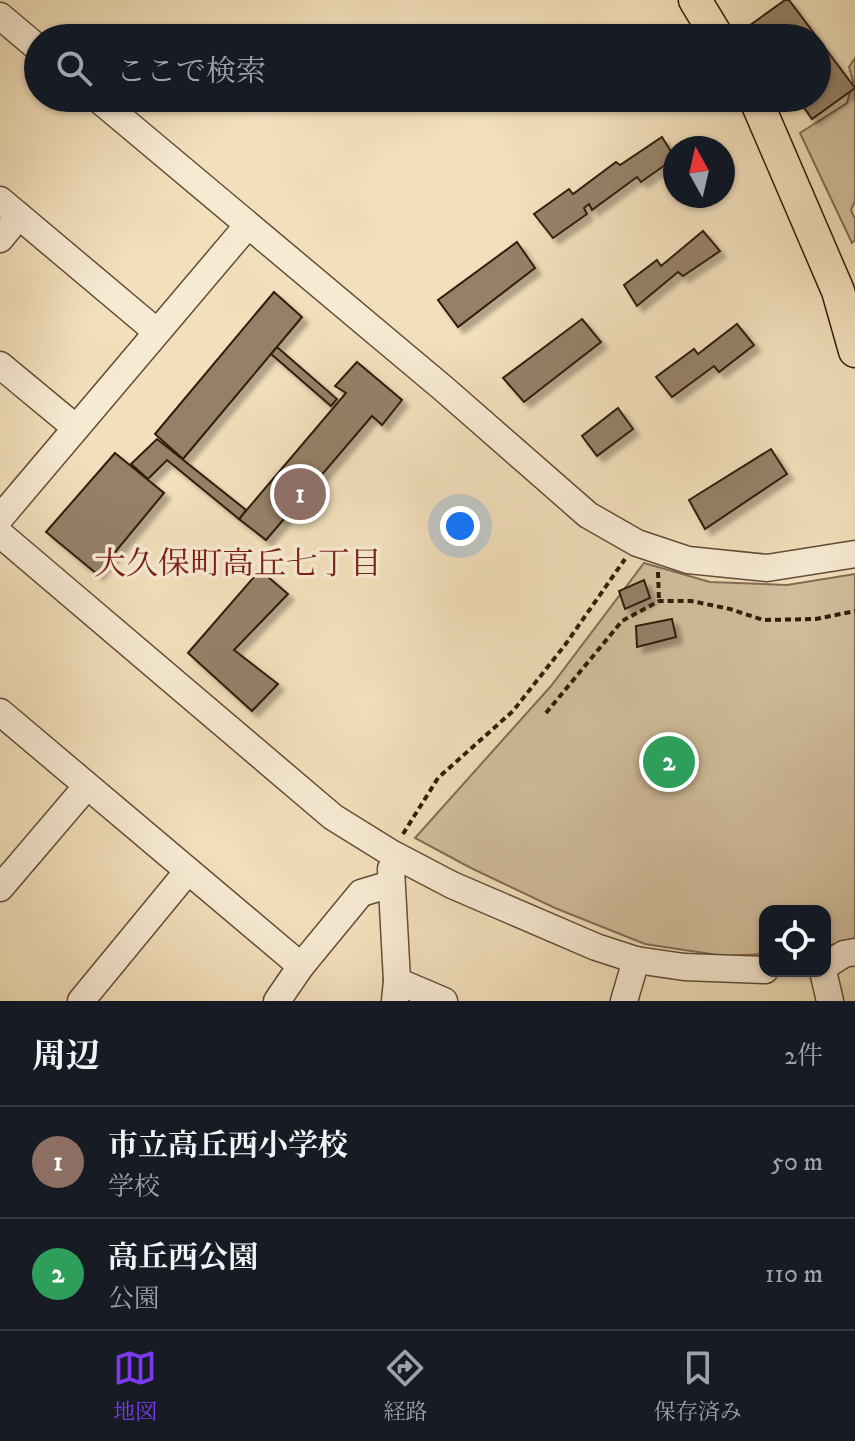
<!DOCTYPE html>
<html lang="ja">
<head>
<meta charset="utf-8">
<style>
  :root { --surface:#171b24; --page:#20242c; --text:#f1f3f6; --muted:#9ea1a6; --line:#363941; --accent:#7c3aed }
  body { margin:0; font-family:"IM FELL DW Pica","Noto Serif JP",serif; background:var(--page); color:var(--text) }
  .controls { position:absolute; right:24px; bottom:24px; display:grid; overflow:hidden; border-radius:16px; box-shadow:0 2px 6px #0004 }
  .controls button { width:72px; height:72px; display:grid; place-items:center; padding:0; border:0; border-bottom:2px solid var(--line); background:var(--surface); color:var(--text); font:40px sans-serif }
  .compass { position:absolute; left:663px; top:136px; width:72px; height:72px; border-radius:50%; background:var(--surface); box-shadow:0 2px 6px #0004; rotate:352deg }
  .you { position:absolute; left:460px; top:526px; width:28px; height:28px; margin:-20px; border:6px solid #fff; border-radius:50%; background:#1a73e8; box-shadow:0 0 0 12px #1a73e833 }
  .badge { display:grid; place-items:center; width:52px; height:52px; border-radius:50%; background:var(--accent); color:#fff; font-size:26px; font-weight:700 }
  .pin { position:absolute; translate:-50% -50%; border:4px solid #fff; box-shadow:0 2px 8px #0006 }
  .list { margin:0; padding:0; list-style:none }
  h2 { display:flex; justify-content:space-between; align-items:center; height:104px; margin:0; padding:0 32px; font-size:34px }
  h2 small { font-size:26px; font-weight:400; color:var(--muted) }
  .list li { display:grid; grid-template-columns:52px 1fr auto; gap:24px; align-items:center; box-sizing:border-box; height:112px; padding:0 32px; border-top:2px solid var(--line) }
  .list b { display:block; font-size:30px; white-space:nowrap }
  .list p { margin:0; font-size:26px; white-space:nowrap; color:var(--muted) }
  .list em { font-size:26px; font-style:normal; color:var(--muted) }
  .icon { flex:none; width:44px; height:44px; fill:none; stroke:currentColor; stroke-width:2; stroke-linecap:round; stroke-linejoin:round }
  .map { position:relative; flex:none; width:855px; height:1001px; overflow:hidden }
  .search { position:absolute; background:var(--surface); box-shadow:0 2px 6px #0004; left:24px; right:24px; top:24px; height:88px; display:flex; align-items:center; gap:20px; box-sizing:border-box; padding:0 28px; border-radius:44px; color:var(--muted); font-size:30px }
  .sheet { height:328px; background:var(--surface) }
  nav { display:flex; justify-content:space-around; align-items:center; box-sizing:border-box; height:112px; border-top:2px solid var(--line); background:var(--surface); font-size:22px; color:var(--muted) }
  nav a { display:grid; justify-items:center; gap:4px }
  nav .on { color:var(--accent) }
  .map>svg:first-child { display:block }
</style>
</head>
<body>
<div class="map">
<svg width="855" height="1001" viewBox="0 0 855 1001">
  <defs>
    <filter id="shadow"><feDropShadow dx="6" dy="6" stdDeviation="2" flood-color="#0004"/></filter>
  </defs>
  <rect width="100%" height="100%" fill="#f2dfbb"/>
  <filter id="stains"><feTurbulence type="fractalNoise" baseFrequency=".0025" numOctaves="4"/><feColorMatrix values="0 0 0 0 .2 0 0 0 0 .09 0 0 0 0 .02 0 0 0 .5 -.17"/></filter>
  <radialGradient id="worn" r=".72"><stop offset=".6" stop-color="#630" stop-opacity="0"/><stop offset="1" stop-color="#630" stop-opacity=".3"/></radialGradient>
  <g fill="#d2be9d" stroke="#826d54" stroke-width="2">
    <polygon points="855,58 855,201 851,210 855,219 855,240 852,243 800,133 847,103 853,81 849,67"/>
    <polygon points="644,563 710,582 787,585 855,574 855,940 825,946 825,911 765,911 765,954 724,956 645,944 555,908 469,867 415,838 551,686"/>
  </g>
  <g fill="#968167" stroke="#331c0b" stroke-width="2" filter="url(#shadow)">
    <polygon points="785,0 789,0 855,88 812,119 797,98 817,98 817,38 753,38 746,28"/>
    <polygon points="662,137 675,158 641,182 637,177 592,210 589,204 584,208 587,214 553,238 534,214 569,189 573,194 616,162 620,165"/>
    <polygon points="703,231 720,251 683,276 678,272 637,306 624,285 657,260 661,266"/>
    <polygon points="517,242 535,268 458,327 438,300"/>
    <polygon points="274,292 302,317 183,459 155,434"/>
    <polygon points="582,319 601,342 524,402 503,378"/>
    <polygon points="737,324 754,345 719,372 714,366 672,397 656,377 694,349 698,354"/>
    <polygon points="277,347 337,399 331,406 271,354"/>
    <polygon points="357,362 402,400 382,425 372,416 266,540 239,519 346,393 335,386"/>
    <polygon points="618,408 633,429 597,456 582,436"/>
    <polygon points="157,439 246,510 239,519 167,460 148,479 131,464"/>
    <polygon points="771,449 787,474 705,529 689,500"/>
    <polygon points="115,453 164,493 97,574 46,532"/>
    <polygon points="260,570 288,594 234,650 278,684 252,711 188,653"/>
    <polygon points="644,580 650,598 625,609 619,591"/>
    <polygon points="672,619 676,637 637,647 636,626"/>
  </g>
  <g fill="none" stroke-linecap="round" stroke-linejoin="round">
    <defs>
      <g id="minor">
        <polyline points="0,16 38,48"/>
        <polyline points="97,98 444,389 588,515 637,543 688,560 767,568 855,554"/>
        <polyline points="0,200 157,332"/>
        <polyline points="0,239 19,216"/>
        <polyline points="0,365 76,428"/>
        <polyline points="0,518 248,225"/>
        <polyline points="0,534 333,817 391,853 452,885 596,947 636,960 684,967 765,970"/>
        <polyline points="0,712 301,966"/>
        <polyline points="391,869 397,981 395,1001"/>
        <polyline points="0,888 87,786"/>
        <polyline points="825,966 844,954 855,952"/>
        <polyline points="823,971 830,1001"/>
        <polyline points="397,981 444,1001"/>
        <polyline points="81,1001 188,871"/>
        <polyline points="277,1001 301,966 361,893 391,884"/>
        <polyline points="624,1001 636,960"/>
      </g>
      <g id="major">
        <polyline points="695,0 718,38"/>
        <polyline points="755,98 838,291 855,351"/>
      </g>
    </defs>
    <use href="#minor" stroke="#634d37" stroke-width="29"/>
    <use href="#major" stroke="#331c0b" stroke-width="35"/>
    <g stroke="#331c0b" stroke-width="4" stroke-dasharray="6 4" stroke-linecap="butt">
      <polyline points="658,572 659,601"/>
      <polyline points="546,713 622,621 659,601 691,601 730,609 763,620 816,619 855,611"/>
      <polyline points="403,834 438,778 513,711 565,645 625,559"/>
    </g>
    <use href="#minor" stroke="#f7ead3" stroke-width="26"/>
    <use href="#major" stroke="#f2dfbb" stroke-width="32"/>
  </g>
  <g text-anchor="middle" stroke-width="7" stroke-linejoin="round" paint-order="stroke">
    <g font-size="32" fill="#7a1f14" stroke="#f7ead3">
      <text x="238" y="574">大久保町高丘七丁目</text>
    </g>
  </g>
  <rect width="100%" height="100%" filter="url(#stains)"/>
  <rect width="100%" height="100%" fill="url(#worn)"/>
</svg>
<div class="controls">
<button><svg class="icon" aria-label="locate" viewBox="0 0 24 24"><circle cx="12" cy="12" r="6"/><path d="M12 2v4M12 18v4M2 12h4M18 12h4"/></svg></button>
</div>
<svg class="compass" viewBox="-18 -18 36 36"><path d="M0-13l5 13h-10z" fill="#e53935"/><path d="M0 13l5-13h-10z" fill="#9ea1a6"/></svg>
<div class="you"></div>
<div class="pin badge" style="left:300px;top:494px;background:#8d6e63">1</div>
<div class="pin badge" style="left:669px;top:762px;background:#2e9e5b">2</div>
<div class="search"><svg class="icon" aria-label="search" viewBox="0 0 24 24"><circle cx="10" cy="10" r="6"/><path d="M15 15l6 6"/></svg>ここで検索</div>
</div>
<section class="sheet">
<h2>周辺<small>2件</small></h2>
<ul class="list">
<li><span class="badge" style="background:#8d6e63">1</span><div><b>市立高丘西小学校</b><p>学校</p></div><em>50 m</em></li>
<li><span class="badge" style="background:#2e9e5b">2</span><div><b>高丘西公園</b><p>公園</p></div><em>110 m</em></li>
</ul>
</section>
<nav>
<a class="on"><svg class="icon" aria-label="map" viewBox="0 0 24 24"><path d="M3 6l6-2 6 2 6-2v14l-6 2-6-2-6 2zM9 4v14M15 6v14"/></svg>地図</a>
<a><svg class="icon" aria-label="directions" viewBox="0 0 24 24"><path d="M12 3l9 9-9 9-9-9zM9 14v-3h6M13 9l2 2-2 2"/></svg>経路</a>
<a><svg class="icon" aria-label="saved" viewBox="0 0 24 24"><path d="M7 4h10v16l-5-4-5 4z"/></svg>保存済み</a>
</nav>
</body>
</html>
